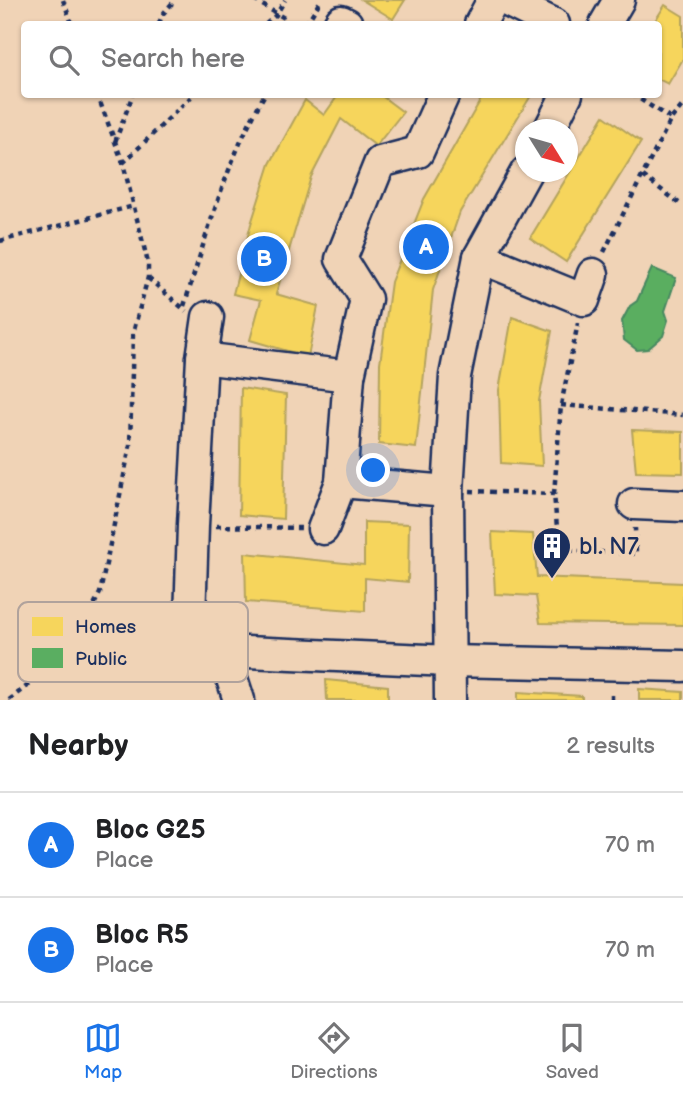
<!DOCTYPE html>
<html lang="en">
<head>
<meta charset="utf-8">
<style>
  :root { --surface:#fff; --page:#f6f6f6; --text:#202124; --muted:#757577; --line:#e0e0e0; --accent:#1a73e8 }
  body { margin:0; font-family:"Balsamiq Sans",sans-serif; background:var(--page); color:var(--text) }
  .compass { position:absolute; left:515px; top:119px; width:63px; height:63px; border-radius:50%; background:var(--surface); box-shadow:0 2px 5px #0004; rotate:127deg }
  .you { position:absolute; left:374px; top:471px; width:24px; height:24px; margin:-18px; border:5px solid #fff; border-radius:50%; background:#1a73e8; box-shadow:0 0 0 10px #1a73e833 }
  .badge { display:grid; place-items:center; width:46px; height:46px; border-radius:50%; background:var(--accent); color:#fff; font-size:23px; font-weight:700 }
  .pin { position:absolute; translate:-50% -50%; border:4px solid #fff; box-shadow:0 2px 7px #0006 }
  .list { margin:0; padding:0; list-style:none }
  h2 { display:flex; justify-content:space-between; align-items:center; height:91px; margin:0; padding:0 28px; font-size:30px }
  h2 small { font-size:23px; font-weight:400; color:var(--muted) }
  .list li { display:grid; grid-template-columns:46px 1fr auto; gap:21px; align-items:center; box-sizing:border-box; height:105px; padding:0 28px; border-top:2px solid var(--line) }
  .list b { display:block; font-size:26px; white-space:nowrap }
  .list p { margin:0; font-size:23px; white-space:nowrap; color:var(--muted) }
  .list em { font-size:23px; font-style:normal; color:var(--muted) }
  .icon { flex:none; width:38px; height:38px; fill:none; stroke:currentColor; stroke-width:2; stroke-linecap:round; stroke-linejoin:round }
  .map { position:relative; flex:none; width:683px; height:700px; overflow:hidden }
  .search { position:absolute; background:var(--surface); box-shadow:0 2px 5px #0004; left:21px; right:21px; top:21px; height:77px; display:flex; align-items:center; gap:18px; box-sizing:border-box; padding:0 24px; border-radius:7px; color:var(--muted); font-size:26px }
  .sheet { height:301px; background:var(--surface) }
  nav { display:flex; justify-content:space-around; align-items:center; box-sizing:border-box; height:98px; border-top:2px solid var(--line); background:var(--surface); font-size:19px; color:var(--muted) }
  nav a { display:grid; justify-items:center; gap:4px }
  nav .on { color:var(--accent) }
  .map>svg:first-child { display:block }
</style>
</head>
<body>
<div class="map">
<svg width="683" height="700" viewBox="0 0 683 700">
  <rect width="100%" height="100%" fill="#f0d3b6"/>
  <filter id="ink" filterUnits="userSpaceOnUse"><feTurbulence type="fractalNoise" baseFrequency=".0143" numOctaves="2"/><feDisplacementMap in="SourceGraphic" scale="14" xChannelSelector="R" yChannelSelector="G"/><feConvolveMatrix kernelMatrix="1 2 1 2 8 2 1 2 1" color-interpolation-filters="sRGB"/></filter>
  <g filter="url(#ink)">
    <g fill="#f6d55c" stroke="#b4a35d" stroke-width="2">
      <polygon points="362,0 405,0 393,19"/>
      <polygon points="665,5 683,16 683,59 668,84 658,79 658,24 653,24"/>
      <polygon points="339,94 379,94 403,112 376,146 341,119 311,177 276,294 318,306 308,357 250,340 261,300 233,294 251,224 270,164 305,100 324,115"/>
      <polygon points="484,94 532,94 460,212 433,290 416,448 379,444 380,363 391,282 424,199"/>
      <polygon points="604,116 641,142 566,262 530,238"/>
      <polygon points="512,317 552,331 539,401 542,466 501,463 499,390"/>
      <polygon points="241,388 286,395 283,519 239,515"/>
      <polygon points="632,430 683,432 683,473 636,472"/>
      <polygon points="364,522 409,524 408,582 365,578 365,611 246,602 245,553 364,565"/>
      <polygon points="492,532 533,534 537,577 683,583 683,625 540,623 536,596 495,594"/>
      <polygon points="326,680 388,686 388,700 327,700"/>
      <polygon points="639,689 683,692 683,700 639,700"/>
      <polygon points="518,692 582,696 582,700 518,700"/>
    </g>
    <polygon fill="#5aae61" stroke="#478860" stroke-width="2" points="652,268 676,278 665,311 668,320 663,336 648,349 637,350 624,340 622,321 630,306 637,301"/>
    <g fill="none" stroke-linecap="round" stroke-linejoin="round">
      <defs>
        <g id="minor">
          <polyline points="505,0 554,24"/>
          <polyline points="339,24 341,21 347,24"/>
          <polyline points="480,24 493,0"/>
          <polyline points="605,24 619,0"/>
          <polyline points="549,130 567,94"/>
          <polyline points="479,257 584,300 593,274"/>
          <polyline points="208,317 202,358 349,376 341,482 323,529"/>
          <polyline points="202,358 193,525 189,651 223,651"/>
          <polyline points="349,376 366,299 341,259 380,162 418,152 444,94"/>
          <polyline points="341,482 448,491"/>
          <polyline points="634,504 683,506"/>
          <polyline points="239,700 223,651 450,661 683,666"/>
          <polyline points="450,700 448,491 455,376 479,257 526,172"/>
        </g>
      </defs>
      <use href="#minor" stroke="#1b2f5e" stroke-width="35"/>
      <g stroke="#1b2f5e" stroke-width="4.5" stroke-dasharray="5 5" stroke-linecap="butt">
        <polyline points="63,0 72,24"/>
        <polyline points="254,0 286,19"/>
        <polyline points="159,24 162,15 175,0"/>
        <polyline points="266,24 276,15 285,0"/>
        <polyline points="306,24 321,0"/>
        <polyline points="632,94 671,119"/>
        <polyline points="115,142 133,94"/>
        <polyline points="123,163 194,94"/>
        <polyline points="643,176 683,206"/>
        <polyline points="0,241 134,206"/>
        <polyline points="604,252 671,119 683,105"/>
        <polyline points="148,278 186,311"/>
        <path d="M184,306C207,234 227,159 265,94"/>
        <polyline points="561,405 683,415"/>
        <polyline points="470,491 554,494 559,550 636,554 635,528"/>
        <polyline points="554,494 561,405 578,323"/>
        <polyline points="216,526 301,528"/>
        <polyline points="9,700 32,682 76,640 100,593 130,446 133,333 148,277 148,263 123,163 97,94"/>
        <polyline points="612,700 612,690"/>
      </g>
      <use href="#minor" stroke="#f0d3b6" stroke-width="30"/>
    </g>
  </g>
  <defs>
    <symbol id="building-pin" viewBox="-11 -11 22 30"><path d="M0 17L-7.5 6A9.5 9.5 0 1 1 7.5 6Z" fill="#1b2f5e" stroke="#f0d3b6"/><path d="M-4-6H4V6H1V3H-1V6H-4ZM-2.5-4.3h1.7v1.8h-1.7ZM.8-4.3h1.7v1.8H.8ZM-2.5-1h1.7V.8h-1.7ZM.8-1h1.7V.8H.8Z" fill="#fff"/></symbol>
  </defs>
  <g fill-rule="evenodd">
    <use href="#building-pin" x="530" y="524" width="44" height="60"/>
  </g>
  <g text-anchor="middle" stroke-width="7" stroke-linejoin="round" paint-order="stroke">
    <g font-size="24" fill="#1b2f5e" stroke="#f0d3b6" text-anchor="start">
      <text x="579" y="554">bl. N7</text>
    </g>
  </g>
  <rect x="18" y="602" width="230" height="80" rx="10" fill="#f0d3b6" stroke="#b0a29c" stroke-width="2"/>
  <rect x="32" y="617" width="31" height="19" fill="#f6d55c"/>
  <rect x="32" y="648" width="31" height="20" fill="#5aae61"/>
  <g font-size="19" fill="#1b2f5e">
    <text x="75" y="633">Homes</text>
    <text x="75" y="665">Public</text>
  </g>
</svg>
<svg class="compass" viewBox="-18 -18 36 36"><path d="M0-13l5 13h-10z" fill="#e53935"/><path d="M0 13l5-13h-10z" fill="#757577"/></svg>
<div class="you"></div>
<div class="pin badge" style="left:426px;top:247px">A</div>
<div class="pin badge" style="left:264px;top:259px">B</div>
<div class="search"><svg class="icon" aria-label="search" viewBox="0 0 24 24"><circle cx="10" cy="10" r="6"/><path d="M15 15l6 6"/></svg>Search here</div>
</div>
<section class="sheet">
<h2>Nearby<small>2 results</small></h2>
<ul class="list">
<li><span class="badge">A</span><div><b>Bloc G25</b><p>Place</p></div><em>70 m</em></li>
<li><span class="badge">B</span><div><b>Bloc R5</b><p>Place</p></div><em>70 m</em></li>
</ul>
</section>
<nav>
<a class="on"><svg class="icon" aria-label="map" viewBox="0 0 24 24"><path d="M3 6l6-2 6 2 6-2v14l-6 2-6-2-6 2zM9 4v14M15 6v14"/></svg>Map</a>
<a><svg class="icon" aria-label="directions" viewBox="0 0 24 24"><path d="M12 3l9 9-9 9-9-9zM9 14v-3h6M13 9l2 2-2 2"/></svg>Directions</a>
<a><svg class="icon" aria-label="saved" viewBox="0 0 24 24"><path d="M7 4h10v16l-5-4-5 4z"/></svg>Saved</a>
</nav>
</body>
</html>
